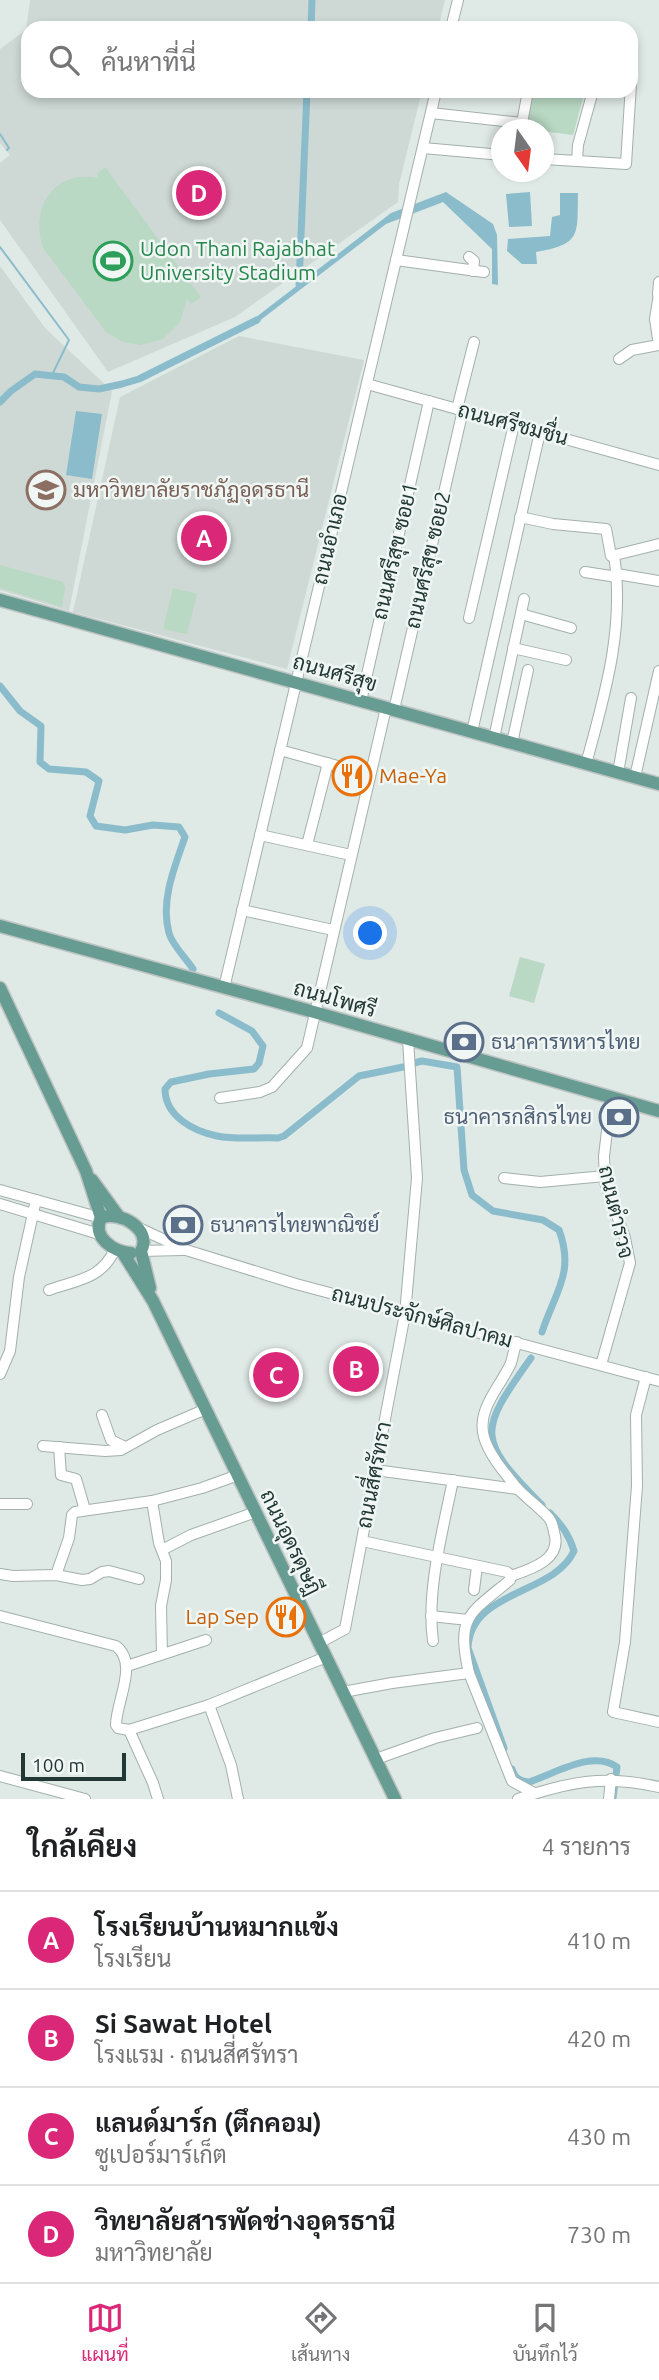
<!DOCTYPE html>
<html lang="th">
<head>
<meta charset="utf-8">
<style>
  :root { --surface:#fff; --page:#f2f2f2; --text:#202124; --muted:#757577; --line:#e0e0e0; --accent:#db2777 }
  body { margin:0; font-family:Ubuntu,Sarabun,sans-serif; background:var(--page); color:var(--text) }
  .compass { position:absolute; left:491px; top:119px; width:63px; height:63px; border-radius:50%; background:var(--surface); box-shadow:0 4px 10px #0003; rotate:166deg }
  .scale { position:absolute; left:21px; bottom:18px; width:105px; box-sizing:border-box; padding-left:7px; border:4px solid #223834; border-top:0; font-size:19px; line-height:24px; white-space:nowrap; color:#223834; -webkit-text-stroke:5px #eff6f3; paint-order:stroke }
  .you { position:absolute; left:371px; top:934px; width:24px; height:24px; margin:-18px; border:5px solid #fff; border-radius:50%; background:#1a73e8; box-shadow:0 0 0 10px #1a73e833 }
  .badge { display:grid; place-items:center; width:46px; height:46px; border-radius:50%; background:var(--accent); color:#fff; font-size:23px; font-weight:700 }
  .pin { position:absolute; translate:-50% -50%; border:4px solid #fff; box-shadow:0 2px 7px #0006 }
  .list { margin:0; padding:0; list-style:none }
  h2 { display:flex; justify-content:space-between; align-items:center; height:91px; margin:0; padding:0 28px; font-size:30px }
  h2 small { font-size:23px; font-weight:400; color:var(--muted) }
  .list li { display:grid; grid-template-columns:46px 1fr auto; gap:21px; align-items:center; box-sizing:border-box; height:98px; padding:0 28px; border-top:2px solid var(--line) }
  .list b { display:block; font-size:26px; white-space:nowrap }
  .list p { margin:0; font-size:23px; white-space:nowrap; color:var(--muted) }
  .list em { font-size:23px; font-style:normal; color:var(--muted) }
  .icon { flex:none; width:38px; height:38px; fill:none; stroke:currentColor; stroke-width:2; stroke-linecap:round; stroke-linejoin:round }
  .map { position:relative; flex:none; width:659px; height:1799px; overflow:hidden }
  .search { position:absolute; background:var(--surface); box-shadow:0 4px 10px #0003; left:21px; right:21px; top:21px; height:77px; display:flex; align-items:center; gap:18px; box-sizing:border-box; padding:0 24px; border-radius:21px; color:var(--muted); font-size:26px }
  .sheet { height:483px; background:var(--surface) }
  nav { display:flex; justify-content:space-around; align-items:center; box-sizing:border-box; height:98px; border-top:2px solid var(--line); background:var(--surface); font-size:19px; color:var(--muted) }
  nav a { display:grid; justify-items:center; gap:4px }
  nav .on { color:var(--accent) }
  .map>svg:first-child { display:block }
</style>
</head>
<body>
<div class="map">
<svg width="659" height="1799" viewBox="0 0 659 1799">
  <rect width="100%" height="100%" fill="#dfe9e6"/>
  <g fill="#ced9d5">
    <polygon points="30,0 445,0 438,28 28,28 28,91 422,91 399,184 398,202 235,317 108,372 0,220 0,163 10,155 0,143 0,49 26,30"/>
    <polygon points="0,266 45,328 112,391 69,611 0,590"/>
    <polygon points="239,336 364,360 287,669 73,612 120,397"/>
  </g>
  <g fill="#b9d9c4">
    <polygon points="532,91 585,91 573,135 525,129"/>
    <path d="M105,167L201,297L191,304L187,299L180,322L163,339L140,345L123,342L106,332L43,248C30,208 53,169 98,178L97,174Z"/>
    <polygon points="0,565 63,582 65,588 62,607 0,588"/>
    <polygon points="173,588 197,594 187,634 163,629"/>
    <polygon points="520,957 545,964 534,1003 509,996"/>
  </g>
  <g fill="#8bbccb">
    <polygon points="446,192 493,224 497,235 498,285 492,284 492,249 443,202 386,224 258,322 255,318 391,213"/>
    <polygon points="530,192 532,226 509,227 506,194"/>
    <path d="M560,193H578C577,235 582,244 536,252L537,264H522L507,251L508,239L550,236L552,217L560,215Z"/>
    <polygon points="76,411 102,414 92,479 66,475"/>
  </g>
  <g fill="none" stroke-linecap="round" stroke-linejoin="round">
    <g stroke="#8bbccb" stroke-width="2">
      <polyline points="0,134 9,148 7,150"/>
      <polyline points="0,247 69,340 52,375"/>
    </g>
    <g stroke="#8bbccb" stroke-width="7">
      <polyline points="311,28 312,0"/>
      <polyline points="299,284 307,91"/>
      <polyline points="0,402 11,391 35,374 64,377 79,387 99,389 122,384 139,379 257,320"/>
      <path d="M0,686L20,711L41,726L40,762L49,769L86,772L99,781L90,816L96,826L125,830L153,825L179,827L185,837C175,866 160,901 169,933C172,945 186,958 193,969"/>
      <path d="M219,1013L252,1031L263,1046L259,1063L254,1069L209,1074L171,1082L165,1089C165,1116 193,1131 217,1136C236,1140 258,1137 278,1138L284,1136L359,1076L403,1067"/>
      <path d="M414,1063L422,1061L457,1067L464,1170L472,1195L493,1211L543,1220L559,1230C575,1273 555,1292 542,1332"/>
      <path d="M531,1358C477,1433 477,1439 542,1505"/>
      <path d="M504,1748L468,1648C470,1590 554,1595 574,1551C569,1535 562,1525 550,1513"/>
      <path d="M512,1769C515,1778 520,1782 529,1782C554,1774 593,1749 617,1767L613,1798"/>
    </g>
    <defs>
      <g id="minor">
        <polyline points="451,28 458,0"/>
        <polyline points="431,113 522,123 528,91"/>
        <polyline points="423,148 502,155"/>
        <polyline points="544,159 626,164 631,84"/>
        <polyline points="577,161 578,145 593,91"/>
        <polyline points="469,257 474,261 473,271"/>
        <polyline points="396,260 484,272"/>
        <polyline points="658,294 659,282"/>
        <polyline points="619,359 632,350 659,345 655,319 659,294"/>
        <polyline points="367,384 659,465"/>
        <polyline points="457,409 474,342"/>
        <polyline points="520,517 553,524 606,529 611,556 659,544"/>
        <polyline points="585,572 617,577"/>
        <polyline points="617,574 659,581"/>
        <polyline points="521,614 571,628"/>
        <polyline points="469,618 514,424"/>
        <polyline points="513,648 566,660"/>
        <polyline points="361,701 429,401"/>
        <polyline points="394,710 463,410"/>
        <polyline points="472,732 540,432"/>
        <polyline points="494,738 524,599"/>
        <polyline points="512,743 528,670"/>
        <polyline points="280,750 370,775"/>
        <path d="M586,764C605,694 625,628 614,555"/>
        <polyline points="618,773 631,698"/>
        <polyline points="635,777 659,671"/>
        <polyline points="260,835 351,855"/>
        <polyline points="307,845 328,763"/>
        <polyline points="242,910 333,930"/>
        <polyline points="224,988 436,91"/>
        <polyline points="220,1098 260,1092 272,1087 307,1048 386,708"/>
        <polyline points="504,1178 540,1182 605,1176"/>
        <polyline points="0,1190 101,1218"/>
        <polyline points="0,1204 99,1234"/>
        <polyline points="139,1228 186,1250 296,1284 659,1381"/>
        <polyline points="141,1251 182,1250"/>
        <path d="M49,1290C77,1280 102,1279 115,1249"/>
        <polyline points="601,1365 630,1263 625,1238 605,1182 604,1156 611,1098"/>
        <polyline points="0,1374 10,1351 19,1277 36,1200"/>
        <polyline points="646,1377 636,1415 637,1486 625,1642 613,1712 659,1722"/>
        <polyline points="102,1415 111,1440 125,1447"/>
        <polyline points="43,1446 105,1451 121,1450 157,1430 206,1409"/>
        <polyline points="59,1447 61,1475 76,1479 85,1510"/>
        <polyline points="375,1470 518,1489"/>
        <polyline points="152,1501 159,1543 166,1561 166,1580 161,1606 162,1654"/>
        <polyline points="0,1504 27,1504"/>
        <path d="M362,1541L507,1572L511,1576L510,1580C469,1614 456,1616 469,1673"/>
        <polyline points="162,1550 191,1535 256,1512"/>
        <polyline points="0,1574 13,1576 56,1575 82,1580 90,1579 102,1572 109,1571 139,1579"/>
        <polyline points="56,1575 69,1538 72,1515 75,1512 152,1501 202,1488 238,1475"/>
        <path d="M511,1576C532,1569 563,1559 554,1532C553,1526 552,1521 548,1517C538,1506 526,1498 516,1487C505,1473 489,1455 484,1437C476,1409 501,1386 511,1363C513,1356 514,1349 517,1342"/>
        <polyline points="474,1590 477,1566"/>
        <path d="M0,1616L116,1646C139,1664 116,1701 116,1725L118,1728L129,1730"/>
        <polyline points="431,1616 468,1620"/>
        <path d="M433,1641C426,1591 443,1530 453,1480"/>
        <polyline points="319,1643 345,1629 405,1314 417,1178 408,1040"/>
        <polyline points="127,1666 206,1640"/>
        <polyline points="343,1692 392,1683 469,1673 512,1781 534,1793"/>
        <polyline points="209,1705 231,1765 238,1799"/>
        <polyline points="376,1759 435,1738 477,1728"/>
        <polyline points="0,1776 85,1799"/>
        <polyline points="158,1799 153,1783 129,1730 209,1705 326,1657"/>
        <path d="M518,1799C571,1781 604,1775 659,1787"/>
        <polyline points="609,1799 611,1779"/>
      </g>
      <g id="major">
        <polyline points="0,600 659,784"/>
        <polyline points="0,926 314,1012 659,1111"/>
        <polyline points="0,988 86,1171 101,1218"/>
        <polyline points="92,1180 119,1217"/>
        <path d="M101,1218C119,1210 153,1229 141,1251L150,1288"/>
        <path d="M101,1218C91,1236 114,1253 131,1253"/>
        <polyline points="123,1253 153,1301 395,1799"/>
      </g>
    </defs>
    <use href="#minor" stroke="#a3b0ad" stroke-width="12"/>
    <use href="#major" stroke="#bdc3c2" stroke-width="15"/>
    <use href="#minor" stroke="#fff" stroke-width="10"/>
    <use href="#major" stroke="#679c92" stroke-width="12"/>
  </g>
  <defs>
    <symbol id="stadium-ring" viewBox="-11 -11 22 22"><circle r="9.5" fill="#eff6f3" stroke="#2e9e5b" stroke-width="1.5"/><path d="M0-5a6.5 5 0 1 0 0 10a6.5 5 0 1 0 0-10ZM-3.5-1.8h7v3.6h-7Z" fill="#2e9e5b"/></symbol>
    <symbol id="university-ring" viewBox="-11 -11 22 22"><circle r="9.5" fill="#eff6f3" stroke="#8d6e63" stroke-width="1.5"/><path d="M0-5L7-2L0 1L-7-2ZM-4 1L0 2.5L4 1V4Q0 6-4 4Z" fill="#8d6e63"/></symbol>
    <symbol id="restaurant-ring" viewBox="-11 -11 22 22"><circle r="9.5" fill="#eff6f3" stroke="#e8710a" stroke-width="1.5"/><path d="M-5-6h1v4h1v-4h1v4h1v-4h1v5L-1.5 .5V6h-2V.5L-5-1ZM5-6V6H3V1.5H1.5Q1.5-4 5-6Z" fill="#e8710a"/></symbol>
    <symbol id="bank-ring" viewBox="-11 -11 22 22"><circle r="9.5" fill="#eff6f3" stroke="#5c6f8a" stroke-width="1.5"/><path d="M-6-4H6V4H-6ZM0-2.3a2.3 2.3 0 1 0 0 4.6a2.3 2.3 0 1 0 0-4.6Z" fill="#5c6f8a"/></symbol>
  </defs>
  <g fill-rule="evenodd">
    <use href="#stadium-ring" x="91" y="239" width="44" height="44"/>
    <use href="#university-ring" x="24" y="468" width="44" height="44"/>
    <use href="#restaurant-ring" x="330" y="754" width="44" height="44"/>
    <use href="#bank-ring" x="442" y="1020" width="44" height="44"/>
    <use href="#bank-ring" x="597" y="1095" width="44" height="44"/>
    <use href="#bank-ring" x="161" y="1203" width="44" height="44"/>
    <use href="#restaurant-ring" x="264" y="1595" width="44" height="44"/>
  </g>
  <g text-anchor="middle" stroke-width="5" stroke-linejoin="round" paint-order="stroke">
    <g font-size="21" fill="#27864d" stroke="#eff6f3" text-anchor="start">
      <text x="140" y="256">Udon Thani Rajabhat<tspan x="140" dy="24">University Stadium</tspan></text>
    </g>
    <g font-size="21" fill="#223834" stroke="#eff6f3">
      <text transform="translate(513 424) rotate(15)" y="7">ถนนศรีชมชื่น</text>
      <text transform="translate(330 539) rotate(-77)" y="7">ถนนอำเภอ</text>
      <text transform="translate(395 551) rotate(-77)" y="7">ถนนศรีสุข ซอย1</text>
      <text transform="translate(428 560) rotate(-77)" y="7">ถนนศรีสุข ซอย2</text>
      <text transform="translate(335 673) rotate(16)" y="7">ถนนศรีสุข</text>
      <text transform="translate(335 999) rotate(16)" y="7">ถนนโพศรี</text>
      <text transform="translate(616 1212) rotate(77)" y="7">ถนนตำรวจ</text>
      <text transform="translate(422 1317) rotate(15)" y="7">ถนนประจักษ์ศิลปาคม</text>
      <text transform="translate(374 1475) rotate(-79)" y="7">ถนนสี่ศรัทรา</text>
      <text transform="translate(291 1542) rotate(64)" y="7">ถนนอุดรดุษฎี</text>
    </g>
    <g font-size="21" fill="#785e54" stroke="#eff6f3" text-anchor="start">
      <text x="73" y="497">มหาวิทยาลัยราชภัฏอุดรธานี</text>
    </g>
    <g font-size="21" fill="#c56008" stroke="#eff6f3" text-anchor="start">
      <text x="379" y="783">Mae-Ya</text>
      <text x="259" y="1624" text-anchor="end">Lap Sep</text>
    </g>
    <g font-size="21" fill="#4e5e75" stroke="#eff6f3" text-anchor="start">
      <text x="491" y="1049">ธนาคารทหารไทย</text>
      <text x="592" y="1124" text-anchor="end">ธนาคารกสิกรไทย</text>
      <text x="210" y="1232">ธนาคารไทยพาณิชย์</text>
    </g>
  </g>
</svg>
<svg class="compass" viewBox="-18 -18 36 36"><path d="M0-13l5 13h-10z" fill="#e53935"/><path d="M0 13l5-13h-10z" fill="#757577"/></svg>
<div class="scale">100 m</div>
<div class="you"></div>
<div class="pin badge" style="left:204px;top:538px">A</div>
<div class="pin badge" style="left:356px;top:1369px">B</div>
<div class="pin badge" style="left:276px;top:1375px">C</div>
<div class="pin badge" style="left:199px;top:193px">D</div>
<div class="search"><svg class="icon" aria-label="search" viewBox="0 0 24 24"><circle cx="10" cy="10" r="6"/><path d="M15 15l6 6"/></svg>ค้นหาที่นี่</div>
</div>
<section class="sheet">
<h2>ใกล้เคียง<small>4 รายการ</small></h2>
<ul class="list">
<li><span class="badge">A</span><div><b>โรงเรียนบ้านหมากแข้ง</b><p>โรงเรียน</p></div><em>410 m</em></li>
<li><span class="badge">B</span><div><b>Si Sawat Hotel</b><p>โรงแรม · ถนนสี่ศรัทรา</p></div><em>420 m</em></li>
<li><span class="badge">C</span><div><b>แลนด์มาร์ก (ตึกคอม)</b><p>ซูเปอร์มาร์เก็ต</p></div><em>430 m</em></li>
<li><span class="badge">D</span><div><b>วิทยาลัยสารพัดช่างอุดรธานี</b><p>มหาวิทยาลัย</p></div><em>730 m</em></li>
</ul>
</section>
<nav>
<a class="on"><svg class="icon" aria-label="map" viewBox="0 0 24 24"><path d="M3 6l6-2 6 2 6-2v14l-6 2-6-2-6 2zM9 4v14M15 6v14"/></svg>แผนที่</a>
<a><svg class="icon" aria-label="directions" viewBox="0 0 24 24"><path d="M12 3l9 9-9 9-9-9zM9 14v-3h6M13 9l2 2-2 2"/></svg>เส้นทาง</a>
<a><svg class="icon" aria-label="saved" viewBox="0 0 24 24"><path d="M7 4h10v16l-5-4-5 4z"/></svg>บันทึกไว้</a>
</nav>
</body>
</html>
